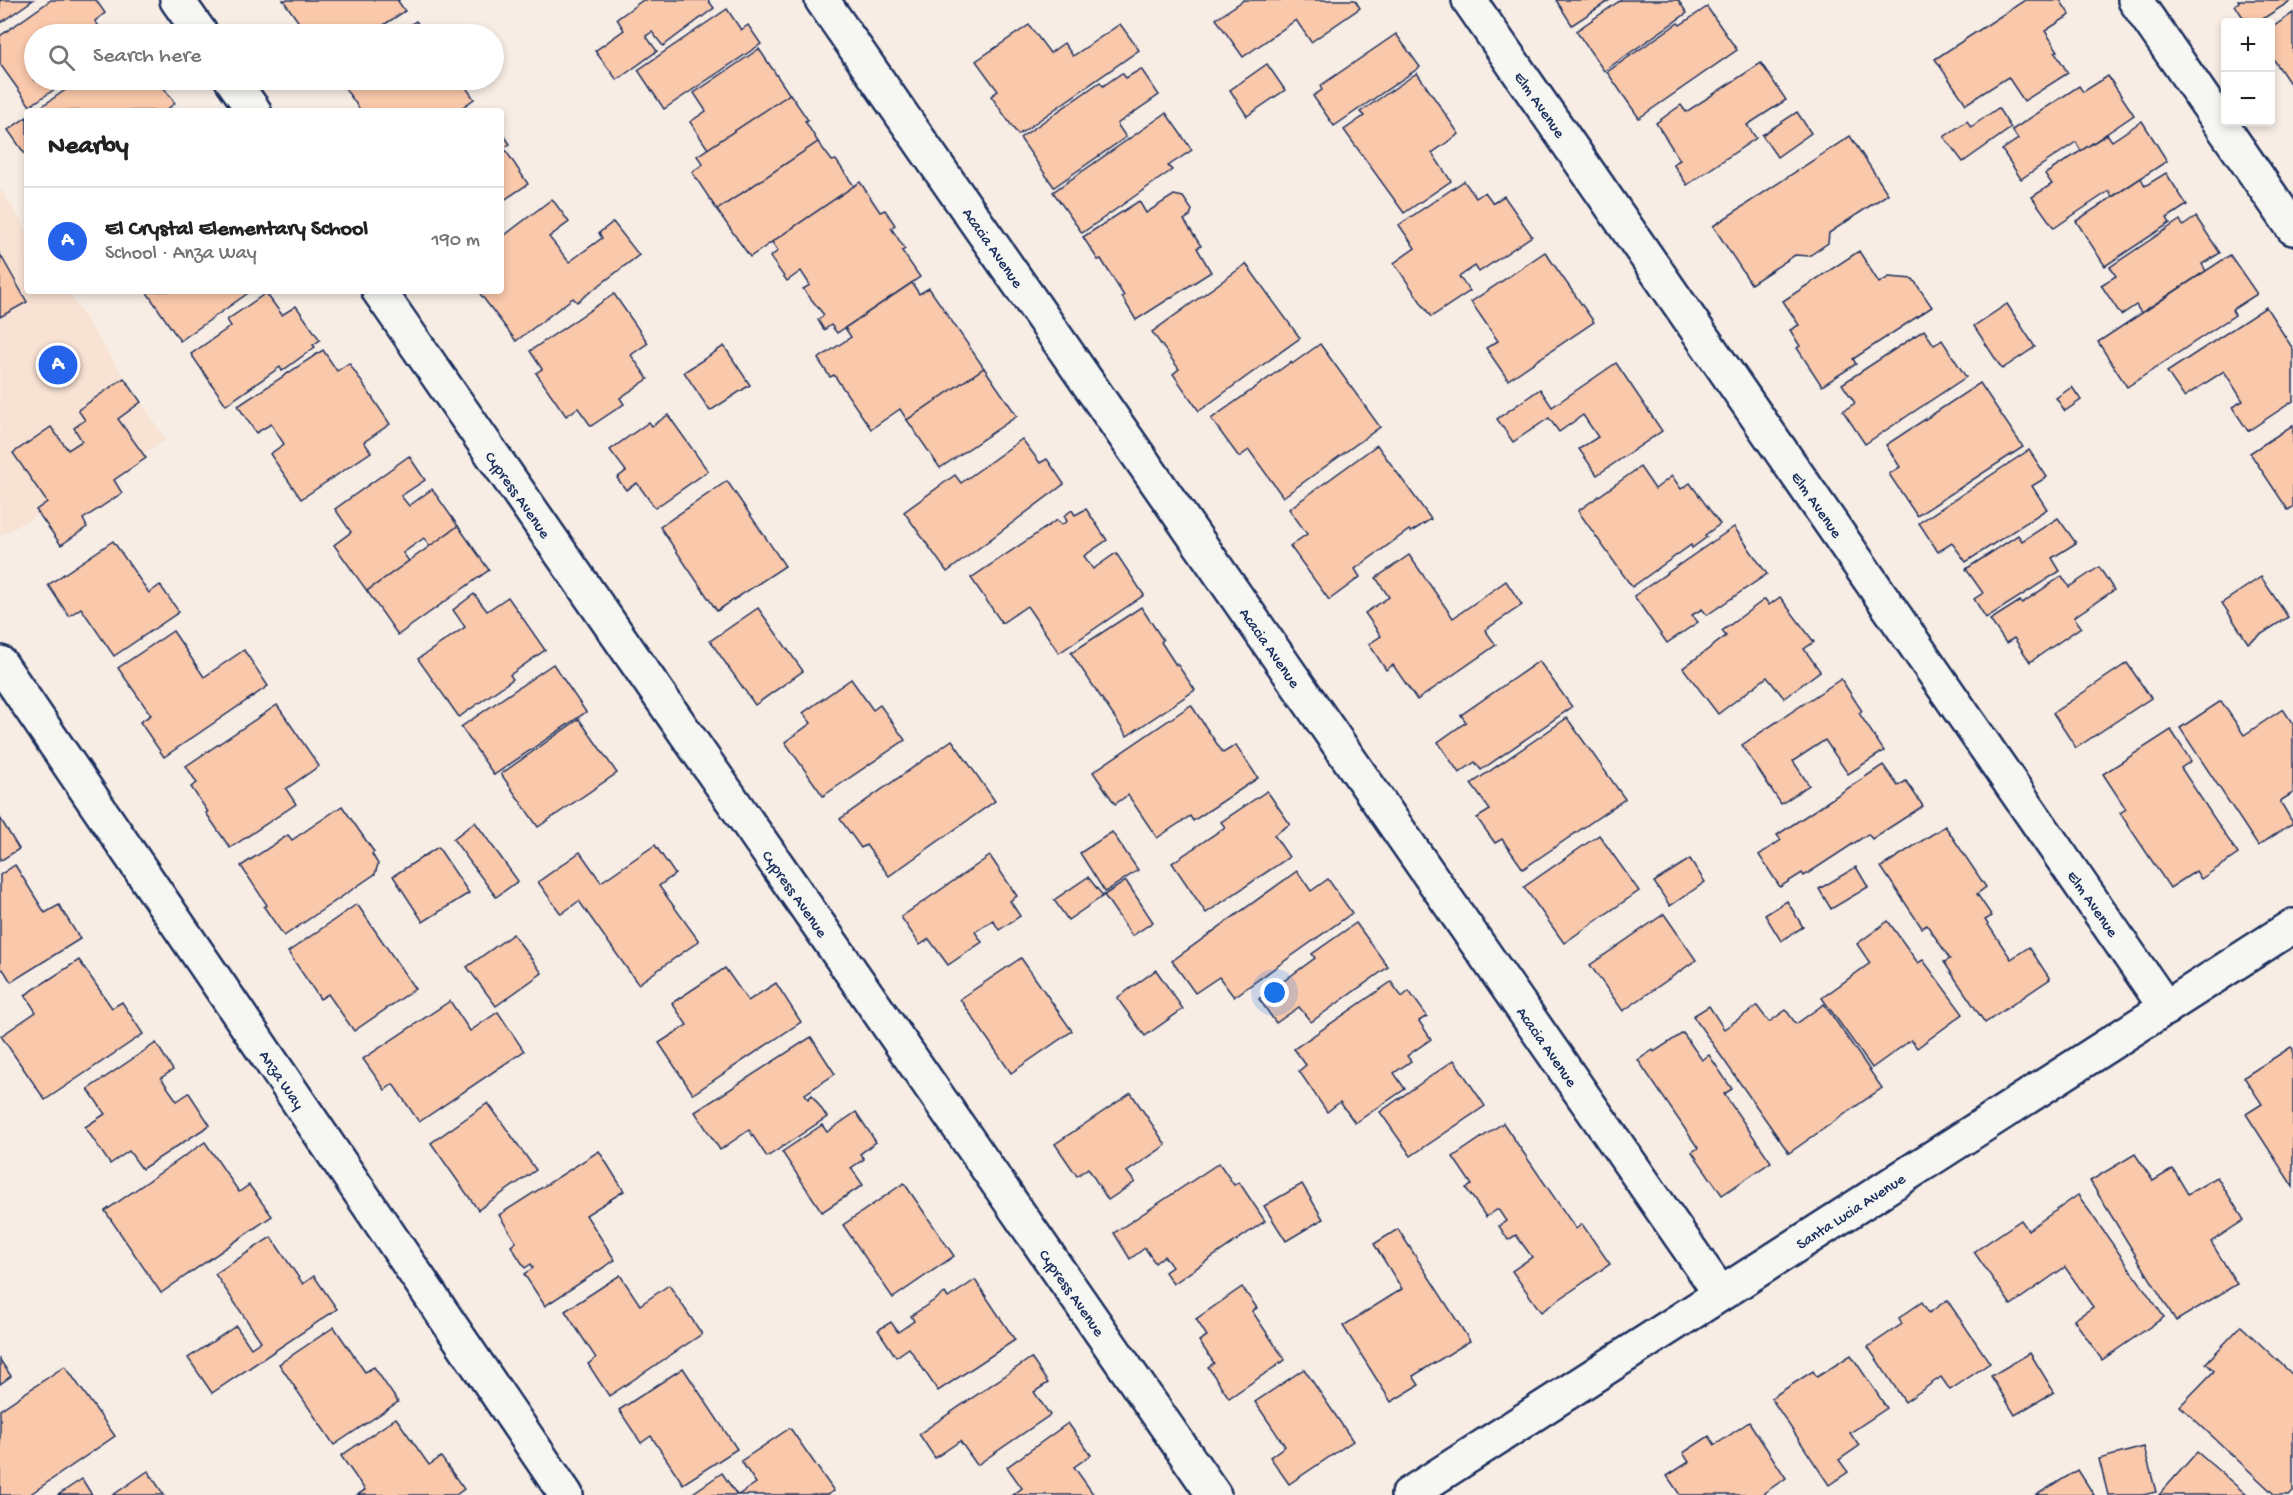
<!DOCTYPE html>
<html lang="en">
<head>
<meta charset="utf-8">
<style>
  :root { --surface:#fff; --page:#f6f6f6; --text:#222; --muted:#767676; --line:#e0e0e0; --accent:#2563eb }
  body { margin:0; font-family:"Gochi Hand",sans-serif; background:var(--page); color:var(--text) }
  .controls { position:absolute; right:18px; top:18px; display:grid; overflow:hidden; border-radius:6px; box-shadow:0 3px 9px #0003 }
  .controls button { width:54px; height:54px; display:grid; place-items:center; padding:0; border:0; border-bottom:2px solid var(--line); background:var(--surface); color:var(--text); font:30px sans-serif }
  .you { position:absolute; left:1275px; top:993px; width:21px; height:21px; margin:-15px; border:4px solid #fff; border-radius:50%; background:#1a73e8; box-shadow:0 0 0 9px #1a73e833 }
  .badge { display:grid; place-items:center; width:39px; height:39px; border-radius:50%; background:var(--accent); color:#fff; font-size:20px; font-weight:700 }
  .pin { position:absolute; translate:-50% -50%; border:3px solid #fff; box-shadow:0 2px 6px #0006 }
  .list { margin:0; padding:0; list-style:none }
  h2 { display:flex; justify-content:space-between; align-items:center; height:78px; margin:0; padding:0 24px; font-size:26px }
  h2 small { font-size:20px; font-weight:400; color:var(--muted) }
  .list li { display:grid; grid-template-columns:39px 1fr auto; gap:18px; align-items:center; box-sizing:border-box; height:108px; padding:0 24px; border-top:2px solid var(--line) }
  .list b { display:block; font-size:22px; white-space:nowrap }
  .list p { margin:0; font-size:20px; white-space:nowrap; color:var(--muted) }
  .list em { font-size:20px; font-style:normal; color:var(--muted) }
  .icon { flex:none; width:33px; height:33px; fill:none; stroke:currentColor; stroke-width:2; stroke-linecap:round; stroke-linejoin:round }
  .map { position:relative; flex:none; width:2293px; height:1495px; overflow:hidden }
  .search { position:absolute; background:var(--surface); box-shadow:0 3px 9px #0003; left:24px; top:24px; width:480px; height:66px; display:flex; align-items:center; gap:15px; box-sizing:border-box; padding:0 21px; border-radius:33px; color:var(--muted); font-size:22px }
  .panel { position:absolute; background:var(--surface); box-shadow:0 3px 9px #0003; left:24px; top:108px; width:480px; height:186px; border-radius:6px }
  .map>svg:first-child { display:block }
</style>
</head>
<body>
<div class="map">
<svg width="2293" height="1495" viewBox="0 0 2293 1495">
  <rect width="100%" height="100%" fill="#f7ede4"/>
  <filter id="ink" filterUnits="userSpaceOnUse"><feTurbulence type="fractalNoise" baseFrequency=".0167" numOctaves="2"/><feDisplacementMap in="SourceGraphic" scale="12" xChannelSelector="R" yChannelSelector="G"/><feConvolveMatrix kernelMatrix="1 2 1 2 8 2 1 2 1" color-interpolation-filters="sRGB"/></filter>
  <g filter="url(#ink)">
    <polygon fill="#f8e2d3" points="0,189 27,230 27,291 67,291 166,440 0,536"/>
    <g fill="#fac8aa" stroke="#1b2f5e" stroke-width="1.5">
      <polygon points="0,0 33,0 0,23"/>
      <polygon points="51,0 96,0 105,13 95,21 105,34 34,34 34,80 68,80 30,106 0,64 0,36"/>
      <polygon points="283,0 399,0 398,1 405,11 370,34 307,34"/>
      <polygon points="643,0 708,0 714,8 663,46 652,32 646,36 657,51 617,80 595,51 624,30 617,19"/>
      <polygon points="1244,0 1355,0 1360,8 1311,42 1296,20 1243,57 1216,19"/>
      <polygon points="1556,0 1610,0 1572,25"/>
      <polygon points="1621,0 1678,0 1687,13 1604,71 1576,31"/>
      <polygon points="2025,0 2060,0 2070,15 2045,31 2058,51 2055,52 2068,73 2024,101 2008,77 1966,104 1935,59"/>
      <polygon points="2238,0 2292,0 2258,22 2246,22 2235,5 2239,2"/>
      <polygon points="1707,7 1737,50 1639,118 1607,72 1678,23 1680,25"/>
      <polygon points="727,9 741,30 748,25 761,44 664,109 638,70"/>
      <polygon points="2293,13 2293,88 2270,54 2270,29"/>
      <polygon points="416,21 426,34 396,34"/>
      <polygon points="1120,24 1139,50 1018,135 991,96 998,91 976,61 1029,25 1050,53 1064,43 1073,56"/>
      <polygon points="1396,34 1420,67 1334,126 1313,96 1322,90 1320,86"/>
      <polygon points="759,49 790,95 708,149 690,122 706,111 694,93"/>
      <polygon points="1761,63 1786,100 1747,125 1756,138 1687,185 1673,164 1680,160 1656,123 1681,105 1686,112"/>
      <polygon points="1267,64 1285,90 1247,116 1230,90"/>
      <polygon points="1141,69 1159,95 1117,124 1126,137 1054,187 1020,138 1100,82 1103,86 1122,73 1126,78"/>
      <polygon points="1417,73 1459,134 1432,153 1451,181 1404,213 1344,130 1364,116 1360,112"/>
      <polygon points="2108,76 2134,115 2081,151 2076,142 2021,179 2002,150 2018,139 2012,130 2079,86 2083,92"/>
      <polygon points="80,80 158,80 175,103 165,111 35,111"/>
      <polygon points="339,80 433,80 436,83 441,80 461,80 474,99 457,111 361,111"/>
      <polygon points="790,94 808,120 805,121 818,142 717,210 692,172 703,164 697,156"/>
      <polygon points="1998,108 2011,128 1963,162 1944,137 1967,121 1971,127"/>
      <polygon points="1797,112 1811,133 1777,157 1762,135"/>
      <polygon points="1166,113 1192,150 1168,166 1172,170 1082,233 1053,192"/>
      <polygon points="27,117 27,157 8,130"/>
      <polygon points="2142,121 2167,161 2112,197 2109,191 2054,228 2032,197 2052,184 2045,174 2107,134 2112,141"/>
      <polygon points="501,131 510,144 504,148 528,184 501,202"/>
      <polygon points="1850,136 1888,194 1829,233 1828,243 1809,256 1795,255 1751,284 1713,226"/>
      <polygon points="818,142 832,161 836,160 854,186 750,257 717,210"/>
      <polygon points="2166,173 2187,205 2167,218 2170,223 2105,266 2076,221 2141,178 2145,186"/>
      <polygon points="1464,181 1476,198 1485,192 1493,203 1504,196 1532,236 1479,272 1475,266 1459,277 1470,291 1431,317 1394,263 1415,248 1399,225"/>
      <polygon points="860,182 880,212 885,210 895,225 891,228 905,249 902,251 920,277 837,333 831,325 824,330 818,320 824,315 803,289 810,285 801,271 787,281 770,257 778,251 772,242"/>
      <polygon points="1174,195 1183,197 1192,210 1190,216 1184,220 1201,246 1197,248 1211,272 1136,320 1122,297 1124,296 1101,259 1098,260 1083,237 1139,201 1146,213"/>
      <polygon points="552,199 569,222 549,237 569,262 602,238 599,233 613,222 639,255 577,302 573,298 516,341 478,291 501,291 501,238"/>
      <polygon points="2196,217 2220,253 2202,264 2206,271 2141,313 2136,305 2121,315 2101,285 2116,276 2110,267 2180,220 2183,226"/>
      <polygon points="1859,251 1879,283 1889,277 1913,279 1932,307 1853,359 1856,364 1822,386 1797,348 1800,346 1790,330 1799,325 1783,301"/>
      <polygon points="1545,252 1594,322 1508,380 1486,348 1498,341 1471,302"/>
      <polygon points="0,254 27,302 0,317"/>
      <polygon points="2230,255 2257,294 2232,310 2235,315 2127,387 2098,342"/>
      <polygon points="1246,264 1300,338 1199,411 1173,374 1179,369 1152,332"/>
      <polygon points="912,283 919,294 929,288 984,368 907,420 900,409 871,429 834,375 830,377 818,359 851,337 845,328"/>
      <polygon points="146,291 251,291 180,341"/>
      <polygon points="266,293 282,315 296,306 320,340 313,345 315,347 282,371 280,367 226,405 191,354 231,326 227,320"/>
      <polygon points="614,294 648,343 631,355 648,379 620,398 624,404 591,426 578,408 566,416 536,373 542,369 530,351"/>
      <polygon points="2007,304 2035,347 2002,369 1974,326"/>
      <polygon points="2266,307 2293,349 2293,401 2248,431 2232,407 2243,401 2224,371 2184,397 2167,372"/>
      <polygon points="1924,330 1934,345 1942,340 1966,377 1865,444 1843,411 1855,403 1842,384"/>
      <polygon points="1320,344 1380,427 1283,497 1249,450 1239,457 1211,419 1291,362 1292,364"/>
      <polygon points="724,346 750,385 710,411 684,372"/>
      <polygon points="323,350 337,371 349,363 390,424 364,442 371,452 301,499 270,454 284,444 271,424 256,433 238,406"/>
      <polygon points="1616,363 1662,431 1597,475 1579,449 1598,437 1583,415 1559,432 1549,418 1513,442 1497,419 1540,389 1552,407"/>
      <polygon points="984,368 1017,416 940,468 907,420"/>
      <polygon points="124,378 141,402 118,419 146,458 114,480 122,493 83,519 87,527 61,545 36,510 47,502 13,453 51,427 68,450 82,441 74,428 85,420 78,410"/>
      <polygon points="1980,383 2023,447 1917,516 1889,474 1900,467 1886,445"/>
      <polygon points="2072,387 2081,400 2065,411 2056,398"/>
      <polygon points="668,415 708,471 655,508 637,483 626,490 617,478 626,471 610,450 649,422 652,426"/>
      <polygon points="2293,425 2293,507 2288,510 2250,453"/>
      <polygon points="1022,439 1040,463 1047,459 1064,484 947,572 904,512 955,475 961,483"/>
      <polygon points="1377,445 1431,519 1411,532 1409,530 1355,569 1360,577 1329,600 1290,546 1307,534 1289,509"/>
      <polygon points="2029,450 2047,477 2032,486 2047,509 1966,562 1952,543 1938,552 1919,523"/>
      <polygon points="409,456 425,480 401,496 409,506 432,489 458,526 430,546 424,538 403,553 409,561 367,591 334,545 351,532 335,509"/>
      <polygon points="1640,467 1655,489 1672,476 1681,489 1690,483 1720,524 1705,535 1707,537 1692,548 1691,545 1632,587 1578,511"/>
      <polygon points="727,481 785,566 717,611 660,527"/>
      <polygon points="1086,509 1107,540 1084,556 1093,569 1116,553 1144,595 1059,653 1027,606 1002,623 971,578 1057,520 1061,525 1067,521 1064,516 1072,510 1075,515"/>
      <polygon points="2058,518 2076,543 2052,558 2060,571 1986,618 1974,599 1983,593 1966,569 2018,535 2022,541"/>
      <polygon points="458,526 489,570 398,635 367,591"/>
      <polygon points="1734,527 1767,574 1707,615 1702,609 1692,615 1698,622 1667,643 1634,596"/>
      <polygon points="113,541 149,593 160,585 179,612 114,656 81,608 69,616 48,585"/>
      <polygon points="1409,555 1453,618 1506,581 1522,605 1485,630 1496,645 1417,700 1393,665 1386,670 1369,644 1381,636 1365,613 1389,597 1376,578"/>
      <polygon points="2099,567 2114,590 2074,617 2081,627 2030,662 2014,638 2006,643 1990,620 2020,601 2022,603 2062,576 2069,587"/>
      <polygon points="2261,577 2288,617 2248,643 2222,603"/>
      <polygon points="474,594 487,611 508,597 545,650 510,675 513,679 459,717 418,659 465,627 453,610"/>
      <polygon points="1780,597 1814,642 1804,649 1820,671 1784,698 1767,677 1718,714 1683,668 1726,636 1722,631 1765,599 1769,605"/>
      <polygon points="1141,607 1163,640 1161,642 1176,665 1177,664 1195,690 1127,736 1071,653"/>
      <polygon points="758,608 803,671 755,705 710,641"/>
      <polygon points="173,631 204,677 244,650 268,686 164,757 140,722 151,715 118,668"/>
      <polygon points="1539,661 1572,707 1481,770 1475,762 1459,773 1438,742 1466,722 1461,715"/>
      <polygon points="2127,663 2151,698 2076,748 2053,713"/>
      <polygon points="553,664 586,712 494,775 461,727"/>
      <polygon points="851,679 873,710 880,705 905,740 823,796 785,742 811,723 803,713"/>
      <polygon points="1841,679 1862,711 1859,713 1884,751 1848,774 1825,740 1793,761 1809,785 1781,804 1742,745"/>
      <polygon points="2221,701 2244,735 2283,709 2293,724 2293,793 2280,801 2293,823 2258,846 2180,728"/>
      <polygon points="277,705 319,766 286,789 296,804 230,848 206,813 208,812 191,787 197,783 186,766"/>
      <polygon points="1191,705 1223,753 1236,745 1258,778 1193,821 1190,816 1157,838 1128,795 1115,804 1093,772"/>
      <polygon points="1567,718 1625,799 1523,869 1502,839 1495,843 1477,818 1490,810 1471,784"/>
      <polygon points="579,719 617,773 538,827 501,774"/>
      <polygon points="2171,730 2191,761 2181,768 2238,854 2201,879 2196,871 2170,888 2120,813 2126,809 2103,774"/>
      <polygon points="952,740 995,801 889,876 866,845 861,848 840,819"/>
      <polygon points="1883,765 1898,786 1906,781 1923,806 1872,839 1868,834 1804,876 1802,873 1780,887 1759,855 1781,840 1777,835"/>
      <polygon points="1267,791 1290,824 1274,835 1289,857 1206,913 1172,863 1225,827 1221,822"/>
      <polygon points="342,806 374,852 372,854 378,864 375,874 284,936 264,907 267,905 241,866 288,835 292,840"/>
      <polygon points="0,818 19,849 0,861"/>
      <polygon points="475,822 518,881 496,897 453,839"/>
      <polygon points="1945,826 1986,887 1977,894 1992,916 1985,920 2011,959 2029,947 2050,979 1985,1023 1944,962 1950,959 1927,925 1922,928 1881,867"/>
      <polygon points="1112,832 1138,870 1105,892 1080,853"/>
      <polygon points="1599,835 1639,891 1564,943 1524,887"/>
      <polygon points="655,845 675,874 659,886 699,941 638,984 579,901 561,914 538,882 580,852 601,882"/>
      <polygon points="438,847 469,893 423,922 393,876"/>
      <polygon points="990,856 1017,896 1010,901 1020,916 999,930 993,920 975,932 982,942 948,965 929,939 920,945 901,917"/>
      <polygon points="1690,859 1705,882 1670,906 1654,882"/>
      <polygon points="15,865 45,913 59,905 80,939 11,982 3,969 0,971 0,875"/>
      <polygon points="1856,867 1868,887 1831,909 1819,889"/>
      <polygon points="1297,871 1311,891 1328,879 1352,913 1234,997 1219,977 1195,993 1172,961"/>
      <polygon points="1088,877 1103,896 1068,920 1054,900"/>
      <polygon points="1126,881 1153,922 1132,936 1104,895"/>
      <polygon points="1787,901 1803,927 1781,941 1765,915"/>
      <polygon points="357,904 415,989 354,1031 328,994 320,999 288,952"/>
      <polygon points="1664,914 1696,960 1623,1011 1590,965"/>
      <polygon points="1888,921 1918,963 1923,960 1963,1014 1917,1048 1911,1040 1872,1068 1822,998 1870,963 1857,944"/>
      <polygon points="1356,923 1388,967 1311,1022 1299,1007 1276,1023 1259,999 1315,958 1312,954"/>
      <polygon points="513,934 542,973 496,1006 467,967"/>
      <polygon points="1021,958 1072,1031 1011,1073 960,999"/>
      <polygon points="79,960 112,1008 122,1002 143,1034 45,1100 1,1036 36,1012 25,995"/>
      <polygon points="725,968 748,1001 776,983 801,1022 693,1094 659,1043 687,1025 672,1003"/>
      <polygon points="1156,970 1183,1009 1145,1036 1117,998"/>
      <polygon points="1391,982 1402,997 1409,991 1427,1016 1419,1021 1431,1039 1407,1056 1411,1061 1394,1073 1405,1089 1355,1123 1340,1102 1327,1112 1299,1071 1306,1065 1294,1049"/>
      <polygon points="450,1001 470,1031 498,1012 524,1051 419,1122 393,1084 385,1090 363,1059"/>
      <polygon points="1824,1004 1882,1088 1789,1153 1693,1016 1709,1006 1724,1029 1757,1006 1769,1022 1786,1010 1796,1024"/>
      <polygon points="1683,1033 1702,1060 1709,1055 1732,1089 1724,1094 1771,1162 1722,1195 1692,1152 1698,1148 1638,1060 1653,1050 1654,1052"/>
      <polygon points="811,1037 835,1074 805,1094 808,1099 812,1095 827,1117 767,1157 749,1130 720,1150 695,1112"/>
      <polygon points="156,1043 173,1070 161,1078 177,1101 189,1093 210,1125 142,1169 129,1151 110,1164 85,1127 105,1114 88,1089"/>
      <polygon points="2291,1047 2293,1049 2293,1187 2246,1114 2262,1104 2244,1077"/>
      <polygon points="1454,1060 1485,1106 1411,1156 1380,1112"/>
      <polygon points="1131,1093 1166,1145 1127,1172 1135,1182 1108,1200 1088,1168 1077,1176 1055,1144"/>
      <polygon points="488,1103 536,1170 478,1210 431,1143"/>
      <polygon points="856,1112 876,1142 860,1154 864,1159 851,1168 863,1185 822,1212 782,1152 822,1125 827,1132"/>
      <polygon points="1503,1123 1576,1229 1582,1224 1610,1264 1541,1312 1512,1271 1532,1257 1516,1235 1508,1240 1499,1226 1506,1221 1498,1209 1486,1217 1466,1188 1472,1185 1453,1157"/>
      <polygon points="205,1142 239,1192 249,1185 272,1216 161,1293 105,1211"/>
      <polygon points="599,1151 624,1191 586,1215 615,1260 545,1306 524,1274 533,1268 531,1264 525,1268 511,1246 516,1242 499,1215"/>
      <polygon points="2135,1154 2153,1181 2173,1169 2188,1194 2217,1177 2244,1220 2211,1242 2237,1284 2176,1321 2090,1181"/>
      <polygon points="1219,1163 1234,1185 1239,1182 1265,1221 1173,1284 1165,1272 1172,1267 1164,1256 1155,1263 1145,1248 1130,1259 1114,1233"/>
      <polygon points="904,1183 954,1256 893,1298 843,1225"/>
      <polygon points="1302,1184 1323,1219 1286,1241 1264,1206"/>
      <polygon points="2078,1195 2164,1317 2102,1360 2074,1320 2093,1307 2065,1267 2011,1305 1974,1252 2021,1220 2028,1230"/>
      <polygon points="1398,1229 1470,1341 1413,1376 1419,1385 1391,1402 1343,1326 1402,1289 1374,1244"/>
      <polygon points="271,1237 303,1284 314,1276 337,1309 212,1393 188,1358 236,1326 251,1348 261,1341 215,1274"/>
      <polygon points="620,1275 640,1305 669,1285 702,1334 609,1396 588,1364 596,1358 565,1311"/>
      <polygon points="975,1280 1015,1340 938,1391 909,1348 896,1357 878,1330 891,1322 898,1332 914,1321 911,1316 945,1293 948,1298"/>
      <polygon points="1242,1287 1257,1308 1252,1311 1285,1360 1229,1398 1208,1367 1214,1363 1199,1341 1207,1336 1196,1319"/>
      <polygon points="1947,1300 1990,1363 1950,1390 1941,1377 1905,1402 1868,1347 1902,1324 1899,1318 1922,1302 1929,1313"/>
      <polygon points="2241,1326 2293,1375 2293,1491 2289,1495 2275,1495 2180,1406 2214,1371 2206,1363"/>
      <polygon points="334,1327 365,1372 374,1367 398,1402 334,1445 279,1364"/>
      <polygon points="2030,1353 2054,1392 2015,1415 1991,1376"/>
      <polygon points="1851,1355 1887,1408 1850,1433 1859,1446 1839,1460 1848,1472 1829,1485 1771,1398 1813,1371 1817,1377"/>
      <polygon points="1031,1358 1048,1383 1034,1392 1050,1415 977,1465 960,1441 935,1458 919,1434"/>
      <polygon points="0,1360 11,1376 0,1384"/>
      <polygon points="65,1366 115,1436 29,1495 0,1495 0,1410"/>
      <polygon points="683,1368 737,1449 683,1484 651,1436 641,1443 619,1410"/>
      <polygon points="1304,1369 1353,1441 1289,1484 1270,1457 1285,1446 1255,1402"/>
      <polygon points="396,1418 429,1465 441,1457 464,1489 456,1495 357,1495 365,1490 341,1456"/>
      <polygon points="1749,1422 1786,1478 1764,1493 1765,1495 1680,1495 1667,1476 1689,1462 1683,1453 1709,1436 1715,1445"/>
      <polygon points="1068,1423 1091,1455 1074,1467 1094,1495 1013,1495 1022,1488 1007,1467"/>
      <polygon points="790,1428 834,1491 827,1495 738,1495 756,1483 741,1461"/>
      <polygon points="2144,1447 2156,1492 2143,1495 2108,1495 2099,1459"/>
      <polygon points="2197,1452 2247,1495 2159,1495"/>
      <polygon points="2078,1470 2094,1495 2036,1495"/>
      <polygon points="148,1471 164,1495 113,1495"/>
      <polygon points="722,1473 737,1495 690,1495"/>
      <polygon points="82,1479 92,1495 58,1495"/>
    </g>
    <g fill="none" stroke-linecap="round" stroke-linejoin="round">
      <defs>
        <g id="minor">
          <polyline points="177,0 201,34"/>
          <polyline points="822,0 1720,1293"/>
          <polyline points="1469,0 2166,1008"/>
          <polyline points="2135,0 2293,228"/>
          <polyline points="232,80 254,111"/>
          <polyline points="379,291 1214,1495"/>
          <polyline points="0,663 566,1495"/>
          <polyline points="1408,1495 2293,926"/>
        </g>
      </defs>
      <use href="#minor" stroke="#1b2f5e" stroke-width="38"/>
      <use href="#minor" stroke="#f6f6f2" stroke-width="33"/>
    </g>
  </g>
  <g text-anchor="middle" stroke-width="5" stroke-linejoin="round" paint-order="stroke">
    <g font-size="16" fill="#1b2f5e" stroke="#f6f6f2">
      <text transform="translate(1541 104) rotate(55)" y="6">Elm Avenue</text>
      <text transform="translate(994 247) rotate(55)" y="6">Acacia Avenue</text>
      <text transform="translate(519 494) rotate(55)" y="6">Cypress Avenue</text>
      <text transform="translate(1818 504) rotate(55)" y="6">Elm Avenue</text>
      <text transform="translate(1271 647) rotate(55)" y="6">Acacia Avenue</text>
      <text transform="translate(796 893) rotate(55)" y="6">Cypress Avenue</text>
      <text transform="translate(2094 903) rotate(55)" y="6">Elm Avenue</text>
      <text transform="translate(1548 1046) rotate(55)" y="6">Acacia Avenue</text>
      <text transform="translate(283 1079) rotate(56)" y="6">Anza Way</text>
      <text transform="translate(1850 1210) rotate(-33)" y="6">Santa Lucia Avenue</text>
      <text transform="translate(1073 1292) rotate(55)" y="6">Cypress Avenue</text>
    </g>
  </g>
</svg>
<div class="controls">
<button>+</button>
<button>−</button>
</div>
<div class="you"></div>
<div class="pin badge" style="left:58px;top:365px">A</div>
<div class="search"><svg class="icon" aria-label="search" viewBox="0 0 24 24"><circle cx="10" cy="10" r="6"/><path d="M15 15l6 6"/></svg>Search here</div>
<section class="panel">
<h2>Nearby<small></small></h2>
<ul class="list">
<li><span class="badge">A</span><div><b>El Crystal Elementary School</b><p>School · Anza Way</p></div><em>190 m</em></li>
</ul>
</section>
</div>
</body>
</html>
